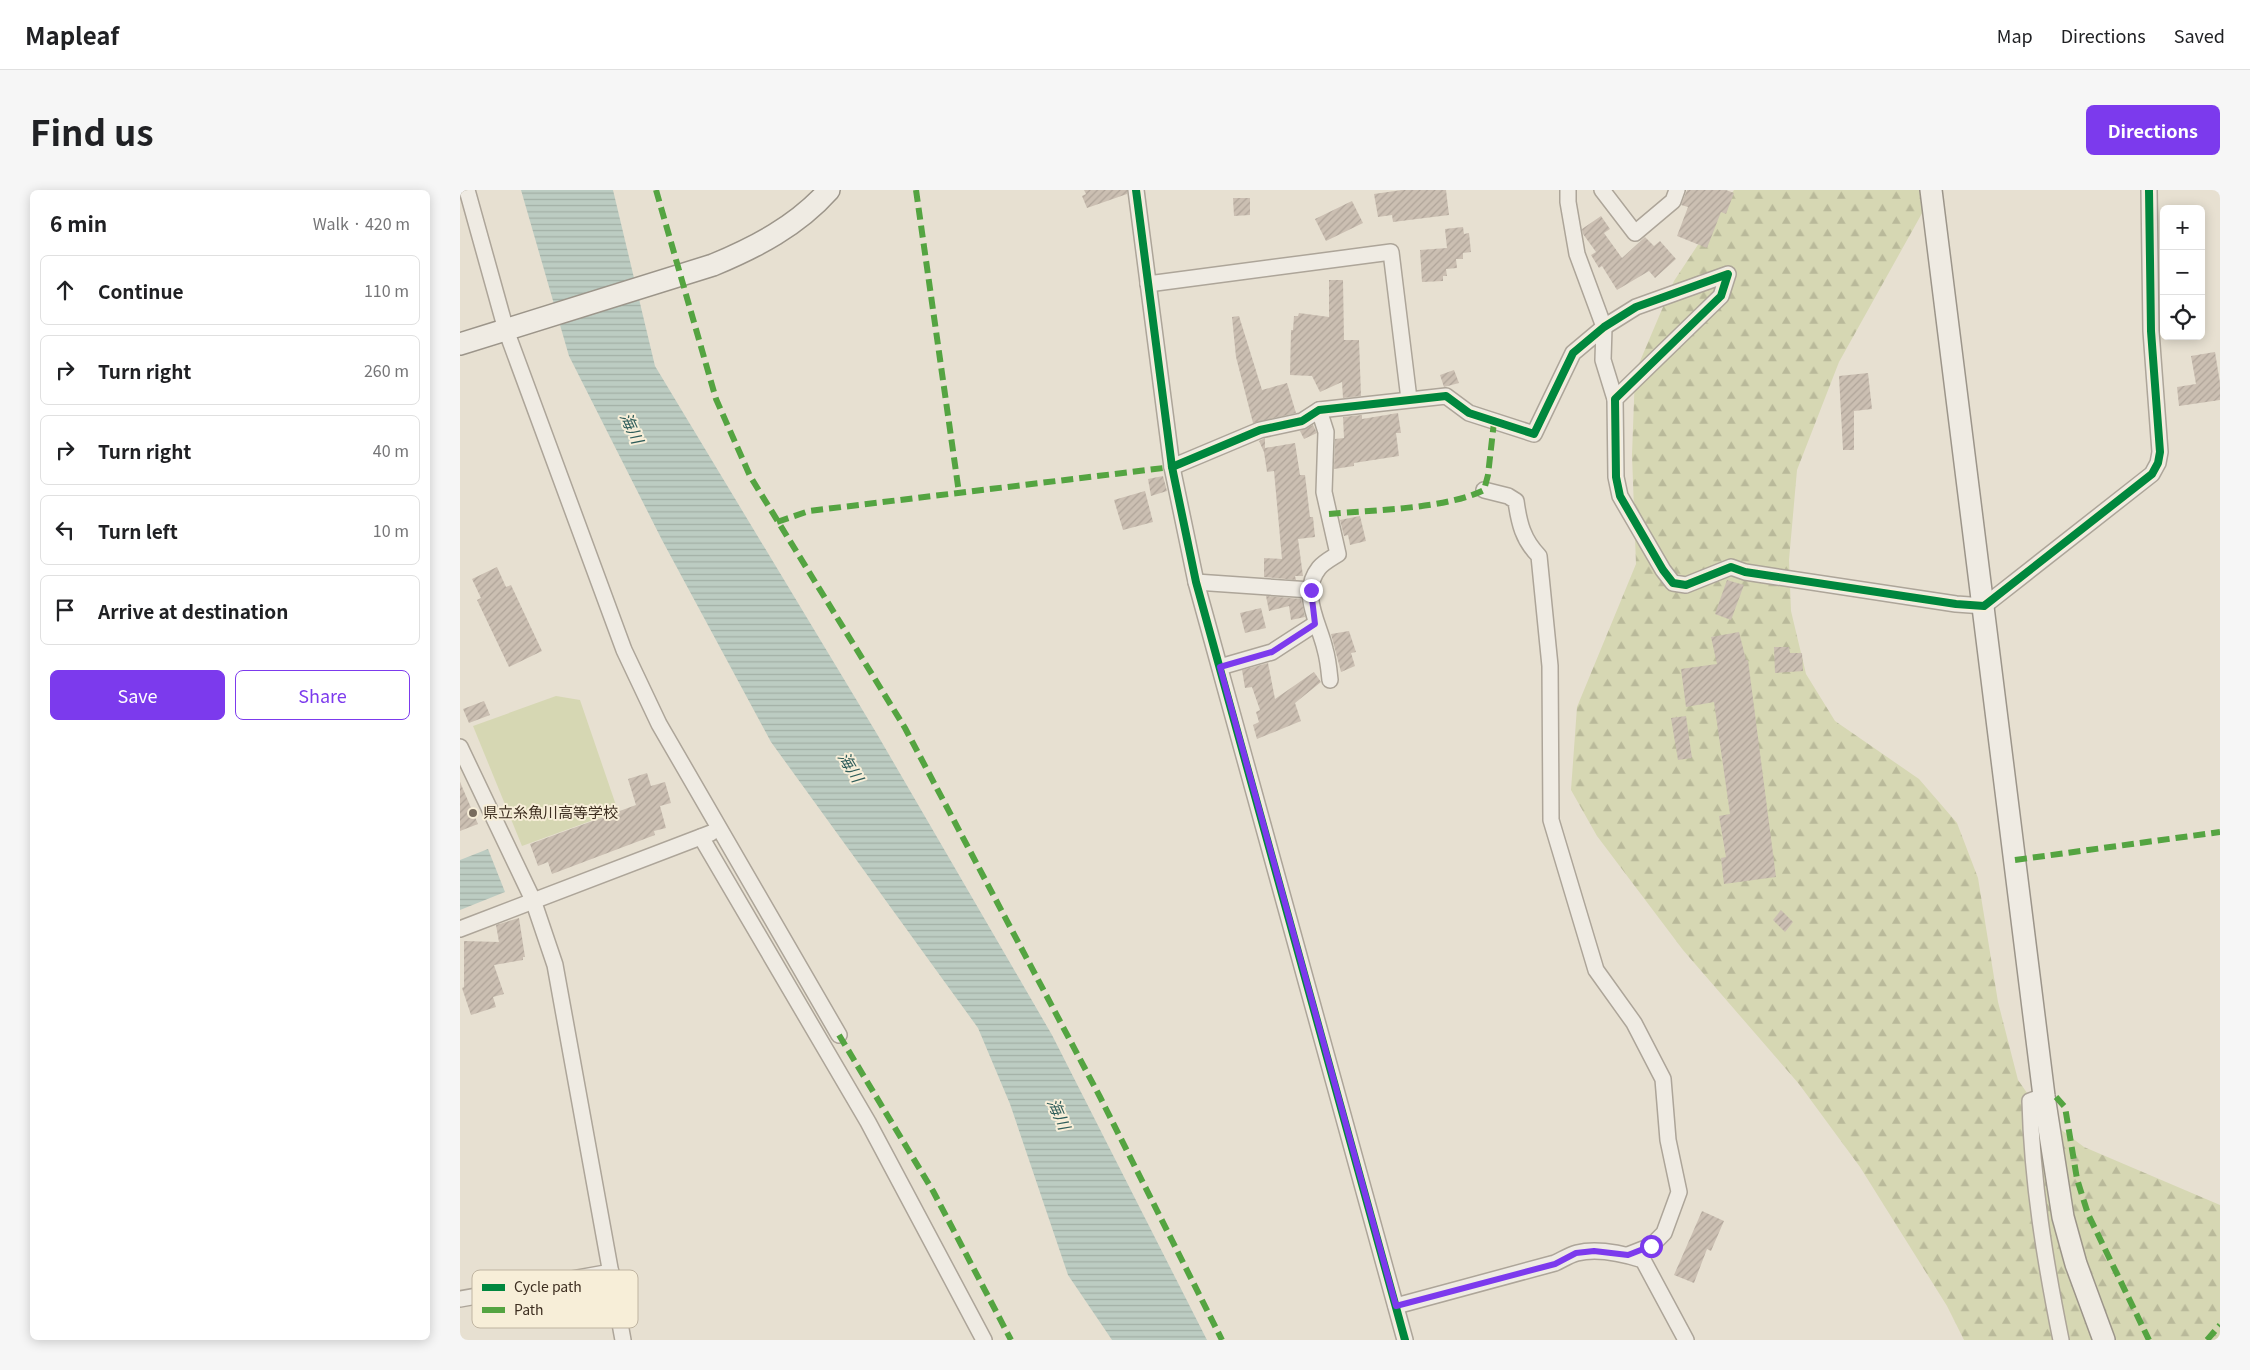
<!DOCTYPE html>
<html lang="en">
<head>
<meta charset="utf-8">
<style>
  :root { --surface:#fff; --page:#f6f6f6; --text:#202124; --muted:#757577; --line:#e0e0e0; --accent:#7c3aed }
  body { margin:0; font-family:Georgia,"Noto Sans JP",serif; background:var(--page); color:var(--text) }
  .controls { position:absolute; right:15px; top:15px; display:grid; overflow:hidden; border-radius:8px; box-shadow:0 2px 12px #0003 }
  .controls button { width:45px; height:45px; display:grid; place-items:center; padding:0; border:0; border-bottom:1px solid var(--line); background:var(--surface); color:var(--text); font:25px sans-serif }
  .stop { position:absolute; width:15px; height:15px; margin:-11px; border:4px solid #7c3aed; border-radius:50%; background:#fff }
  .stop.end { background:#7c3aed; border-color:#fff; box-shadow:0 1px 5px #0008 }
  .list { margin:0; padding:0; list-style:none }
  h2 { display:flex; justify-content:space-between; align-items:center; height:65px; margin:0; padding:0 20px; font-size:21px }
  h2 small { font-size:16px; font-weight:400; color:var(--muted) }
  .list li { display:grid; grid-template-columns:32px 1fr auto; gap:15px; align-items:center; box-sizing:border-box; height:70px; margin:0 10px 10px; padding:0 10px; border:1px solid var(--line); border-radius:8px }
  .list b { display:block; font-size:19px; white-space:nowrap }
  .list em { font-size:16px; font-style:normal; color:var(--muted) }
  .actions { display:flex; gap:10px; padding:15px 20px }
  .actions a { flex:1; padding:11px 0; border:1px solid var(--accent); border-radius:8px; text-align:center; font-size:18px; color:var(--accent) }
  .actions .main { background:var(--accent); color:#fff }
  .icon { flex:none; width:28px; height:28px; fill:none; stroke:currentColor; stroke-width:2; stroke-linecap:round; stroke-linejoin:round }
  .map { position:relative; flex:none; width:1760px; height:1150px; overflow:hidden; border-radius:8px }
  header { display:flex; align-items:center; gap:30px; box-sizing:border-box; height:70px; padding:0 25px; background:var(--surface); border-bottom:1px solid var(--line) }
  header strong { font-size:24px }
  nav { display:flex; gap:28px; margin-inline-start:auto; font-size:18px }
  .intro { display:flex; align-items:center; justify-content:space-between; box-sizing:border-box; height:120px; padding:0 30px }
  h1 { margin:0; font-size:35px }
  .button { padding:12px 22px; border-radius:8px; background:var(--accent); color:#fff; font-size:18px; font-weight:700 }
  main { display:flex; gap:30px; padding:0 30px }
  aside { flex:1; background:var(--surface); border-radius:8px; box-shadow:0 2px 12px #0003 }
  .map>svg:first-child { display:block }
</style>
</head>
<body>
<header>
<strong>Mapleaf</strong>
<nav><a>Map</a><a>Directions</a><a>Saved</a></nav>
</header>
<div class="intro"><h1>Find us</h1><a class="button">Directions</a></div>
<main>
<aside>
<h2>6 min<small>Walk · 420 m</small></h2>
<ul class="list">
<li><svg class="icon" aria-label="ahead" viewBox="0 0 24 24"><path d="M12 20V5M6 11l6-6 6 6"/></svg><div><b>Continue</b></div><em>110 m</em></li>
<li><svg class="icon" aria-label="right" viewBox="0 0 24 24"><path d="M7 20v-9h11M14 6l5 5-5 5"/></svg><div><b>Turn right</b></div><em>260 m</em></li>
<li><svg class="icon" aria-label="right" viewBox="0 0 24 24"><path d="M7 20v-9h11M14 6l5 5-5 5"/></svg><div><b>Turn right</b></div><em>40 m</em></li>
<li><svg class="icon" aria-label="left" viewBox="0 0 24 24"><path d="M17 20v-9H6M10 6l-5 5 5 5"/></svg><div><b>Turn left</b></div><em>10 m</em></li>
<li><svg class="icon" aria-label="arrive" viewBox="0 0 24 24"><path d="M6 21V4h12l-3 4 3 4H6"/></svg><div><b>Arrive at destination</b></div></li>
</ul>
<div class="actions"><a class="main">Save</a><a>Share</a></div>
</aside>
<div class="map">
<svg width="1760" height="1150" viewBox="0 0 1760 1150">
  <defs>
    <pattern id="forest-firs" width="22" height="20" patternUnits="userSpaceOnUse" patternTransform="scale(1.25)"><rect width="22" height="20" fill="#d6d7b3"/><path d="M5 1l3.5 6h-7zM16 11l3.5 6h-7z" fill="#b9b99a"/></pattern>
    <pattern id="water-rules" width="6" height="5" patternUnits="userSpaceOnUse" patternTransform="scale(1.25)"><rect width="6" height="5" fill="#bcccc2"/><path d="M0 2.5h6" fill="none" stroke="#a2b0a6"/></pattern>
    <pattern id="building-hatch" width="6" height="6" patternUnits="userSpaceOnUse" patternTransform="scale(1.25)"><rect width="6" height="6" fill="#cbbfb2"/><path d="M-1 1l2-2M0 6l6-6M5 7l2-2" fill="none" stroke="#afa499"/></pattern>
  </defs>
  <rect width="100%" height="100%" fill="#e7e0d1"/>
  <polygon fill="#d6d7b3" points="96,506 120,510 158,621 62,656 13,536"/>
  <polygon fill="url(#forest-firs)" points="1274,0 1475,0 1379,172 1337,280 1329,370 1331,421 1346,484 1375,531 1459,589 1497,633 1518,688 1538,812 1558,890 1583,926 1624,957 1760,1015 1760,1150 1504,1150 1487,1116 1400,977 1339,894 1223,760 1137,646 1111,600 1117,517 1176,374 1172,265 1175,183 1214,91"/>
  <g fill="url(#water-rules)">
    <polygon points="61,0 153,0 195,176 417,544 592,845 747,1150 652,1150 608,1085 550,914 518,838 311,552 202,350 109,166"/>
    <polygon points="28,659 45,702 0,720 0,670"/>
  </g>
  <g fill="url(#building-hatch)">
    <polygon points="624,0 667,0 667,4 627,18 622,6 626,4"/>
    <polygon points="942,0 986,0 989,25 933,32 932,25 918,27 914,4"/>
    <polygon points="1227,0 1266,0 1274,3 1266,24 1261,22 1247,58 1217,46 1228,17 1221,15"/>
    <polygon points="773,8 790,8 790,25 774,26"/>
    <polygon points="892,11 903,33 866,51 855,29"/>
    <polygon points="1141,26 1150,39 1144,43 1162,68 1185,47 1194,56 1200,51 1216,69 1195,88 1189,81 1157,100 1142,76 1139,78 1131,65 1136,62 1123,44 1122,39"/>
    <polygon points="1003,37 1004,44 1009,43 1011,62 1003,63 1003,69 996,69 997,78 986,79 987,86 983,86 983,91 962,92 960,60 987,58 985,39"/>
    <polygon points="869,90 883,90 884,150 899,150 901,206 883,208 882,192 860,202 852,186 830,185 831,140 833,140 834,126 838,126 839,123 869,127"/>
    <polygon points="779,126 802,200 827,193 836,223 793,233 776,167 772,127"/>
    <polygon points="1755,162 1760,193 1760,210 1719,216 1717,197 1736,194 1731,166"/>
    <polygon points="994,180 999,193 984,197 980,185"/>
    <polygon points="1408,183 1412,219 1394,221 1394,260 1383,260 1379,186"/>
    <polygon points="938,223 941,243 936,243 939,266 894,273 894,276 874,279 875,249 884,248 883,227 902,225 902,229"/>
    <polygon points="853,235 857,243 844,249 840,241"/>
    <polygon points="805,248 805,258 835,253 840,285 845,285 850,327 853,327 855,347 838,349 843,386 835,386 836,390 804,387 804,368 822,369 814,281 807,282 804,262 799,251"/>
    <polygon points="703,286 707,301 691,306 688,289"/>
    <polygon points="685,301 693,332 663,340 654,310"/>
    <polygon points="900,326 906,351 890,355 888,345 884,346 880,330"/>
    <polygon points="37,377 46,397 51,395 82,461 49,477 17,410 21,408 12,389"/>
    <polygon points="1267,390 1284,395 1271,430 1255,424"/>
    <polygon points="806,406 841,409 845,427 831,430 829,416 809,421"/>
    <polygon points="801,418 806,438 785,443 780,423"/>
    <polygon points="889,441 896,462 891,463 895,476 881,482 871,444"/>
    <polygon points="1279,442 1286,470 1288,470 1316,687 1264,694 1261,668 1266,667 1259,626 1270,624 1254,512 1226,517 1221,479 1257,474 1251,447"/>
    <polygon points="1314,457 1329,457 1330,463 1342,463 1343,481 1315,483"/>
    <polygon points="808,473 815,509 854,482 861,492 835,513 841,531 797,549 793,535 799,532 796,522 800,520 792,497 785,498 782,480"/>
    <polygon points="24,511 30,525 9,533 3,519"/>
    <polygon points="1226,526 1232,568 1218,570 1211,528"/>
    <polygon points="187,583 191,596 205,592 211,613 200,616 206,638 194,641 195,645 92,684 88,672 78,676 70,654 176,615 168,589"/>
    <polygon points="0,592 18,634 0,641"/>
    <polygon points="1321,720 1333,732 1325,742 1313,730"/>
    <polygon points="59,728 65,767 63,767 63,770 34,775 44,804 33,807 36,817 11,825 2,798 4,797 4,751 39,752 36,735"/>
    <polygon points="1242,1021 1264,1031 1251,1061 1247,1059 1234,1093 1214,1085"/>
  </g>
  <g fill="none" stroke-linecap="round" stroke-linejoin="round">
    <defs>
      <g id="street">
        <polyline points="7,0 46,140 164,460 199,534 379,845"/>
        <polyline points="676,0 712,277 736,392 945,1150"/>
        <polyline points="1108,0 1108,12 1117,64 1144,137 1143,170 1155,209"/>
        <polyline points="1142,0 1175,43 1213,11 1217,0"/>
        <polyline points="688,94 931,62 949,209"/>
        <path d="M859,220L866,242L864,302L878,364C872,368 864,372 859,378C839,403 859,433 865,459C868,469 869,480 870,490"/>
        <polyline points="712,277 800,240 842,231 859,220 986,206 1009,223 1074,244 1113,163 1144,137 1176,117 1268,84 1261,106 1155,209 1156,287 1160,306 1203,380 1213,393 1226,395 1271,377 1285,382 1496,414 1524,416 1692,284 1698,273 1700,262 1691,141 1689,0"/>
        <path d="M1024,300L1048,306L1056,311C1059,333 1063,350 1079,366L1090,476L1091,630L1136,780L1174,833L1203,889L1208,950L1219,1002L1204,1043L1191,1056L1168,1065"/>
        <polyline points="736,392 851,400"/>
        <polyline points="760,477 812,462 855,434"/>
        <polyline points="0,557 73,710 95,775 163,1150"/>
        <polyline points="241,647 408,932 524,1150"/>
        <polyline points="0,739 251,643"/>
        <path d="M1584,906L1570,911C1572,992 1585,1071 1601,1150"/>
        <polyline points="0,1109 151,1082"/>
        <path d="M936,1116L1095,1073C1102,1070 1109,1065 1117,1063C1137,1058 1164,1064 1183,1070L1226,1150"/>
      </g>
      <g id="secondary">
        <polyline points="1471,0 1584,906 1603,1027 1616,1074 1644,1150"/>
        <path d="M0,154L253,75C296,57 337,36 369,0"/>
      </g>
    </defs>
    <use href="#street" stroke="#ada599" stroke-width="18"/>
    <use href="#secondary" stroke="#9c958a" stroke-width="24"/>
    <use href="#street" stroke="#efebe3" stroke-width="15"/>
    <use href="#secondary" stroke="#efebe3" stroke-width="21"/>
    <g stroke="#54a441" stroke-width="6" stroke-dasharray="12 6" stroke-linecap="butt">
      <polyline points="196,0 256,209 290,286 445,538 640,907 762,1150"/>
      <polyline points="456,0 499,303"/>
      <path d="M869,324C912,320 986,319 1024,300L1028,285L1034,232"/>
      <polyline points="317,332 349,321 712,277"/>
      <polyline points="1555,670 1760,642"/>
      <polyline points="379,845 473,1001 551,1150"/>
      <polyline points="1596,907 1605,917 1617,989 1628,1024 1689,1150"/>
      <polyline points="1747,1150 1760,1135"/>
    </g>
    <defs>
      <g id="cycleway">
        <polyline points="676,0 712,277 736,392 945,1150"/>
        <polyline points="712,277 800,240 842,231 859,220 986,206 1009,223 1074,244 1113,163 1144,137 1176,117 1268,84 1261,106 1155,209 1156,287 1160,306 1203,380 1213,393 1226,395 1271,377 1285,382 1496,414 1524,416 1692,284 1698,273 1700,262 1691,141 1689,0"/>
      </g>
    </defs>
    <use href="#cycleway" stroke="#f7eed8" stroke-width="11"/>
    <use href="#cycleway" stroke="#00873e" stroke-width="8"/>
  </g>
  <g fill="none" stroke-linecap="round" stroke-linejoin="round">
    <polyline stroke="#7c3aed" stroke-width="6" points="851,400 855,434 812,462 760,477 936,1116 1095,1074 1116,1063 1134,1061 1168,1065 1191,1056"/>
  </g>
  <circle fill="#786c5e" stroke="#f7eed8" stroke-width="2" cx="13" cy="623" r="5"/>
  <g text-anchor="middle" stroke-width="4" stroke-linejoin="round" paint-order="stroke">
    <g font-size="15" fill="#3d2e20" stroke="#f7eed8" text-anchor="start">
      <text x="23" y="628">県立糸魚川高等学校</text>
    </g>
    <g font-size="16" font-style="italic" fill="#2f5d5a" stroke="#f7eed8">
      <text transform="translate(172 238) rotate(65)" y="6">海川</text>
      <text transform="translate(391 577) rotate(59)" y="6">海川</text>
      <text transform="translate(599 924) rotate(66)" y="6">海川</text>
    </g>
  </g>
  <rect x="12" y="1080" width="166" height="58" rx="8" fill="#f7eed8" stroke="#bfb4a1" stroke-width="1"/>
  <rect x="22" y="1094" width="23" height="7" fill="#00873e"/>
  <rect x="22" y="1117" width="23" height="6" fill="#54a441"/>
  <g font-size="14" fill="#3d2e20">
    <text x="54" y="1102">Cycle path</text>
    <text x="54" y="1125">Path</text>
  </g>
</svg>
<div class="controls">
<button>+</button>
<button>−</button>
<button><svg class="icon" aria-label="locate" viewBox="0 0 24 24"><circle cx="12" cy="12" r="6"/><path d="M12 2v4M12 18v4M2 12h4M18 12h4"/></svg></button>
</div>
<div class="stop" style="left:1191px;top:1056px"></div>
<div class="stop end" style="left:851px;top:400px"></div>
</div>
</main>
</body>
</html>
